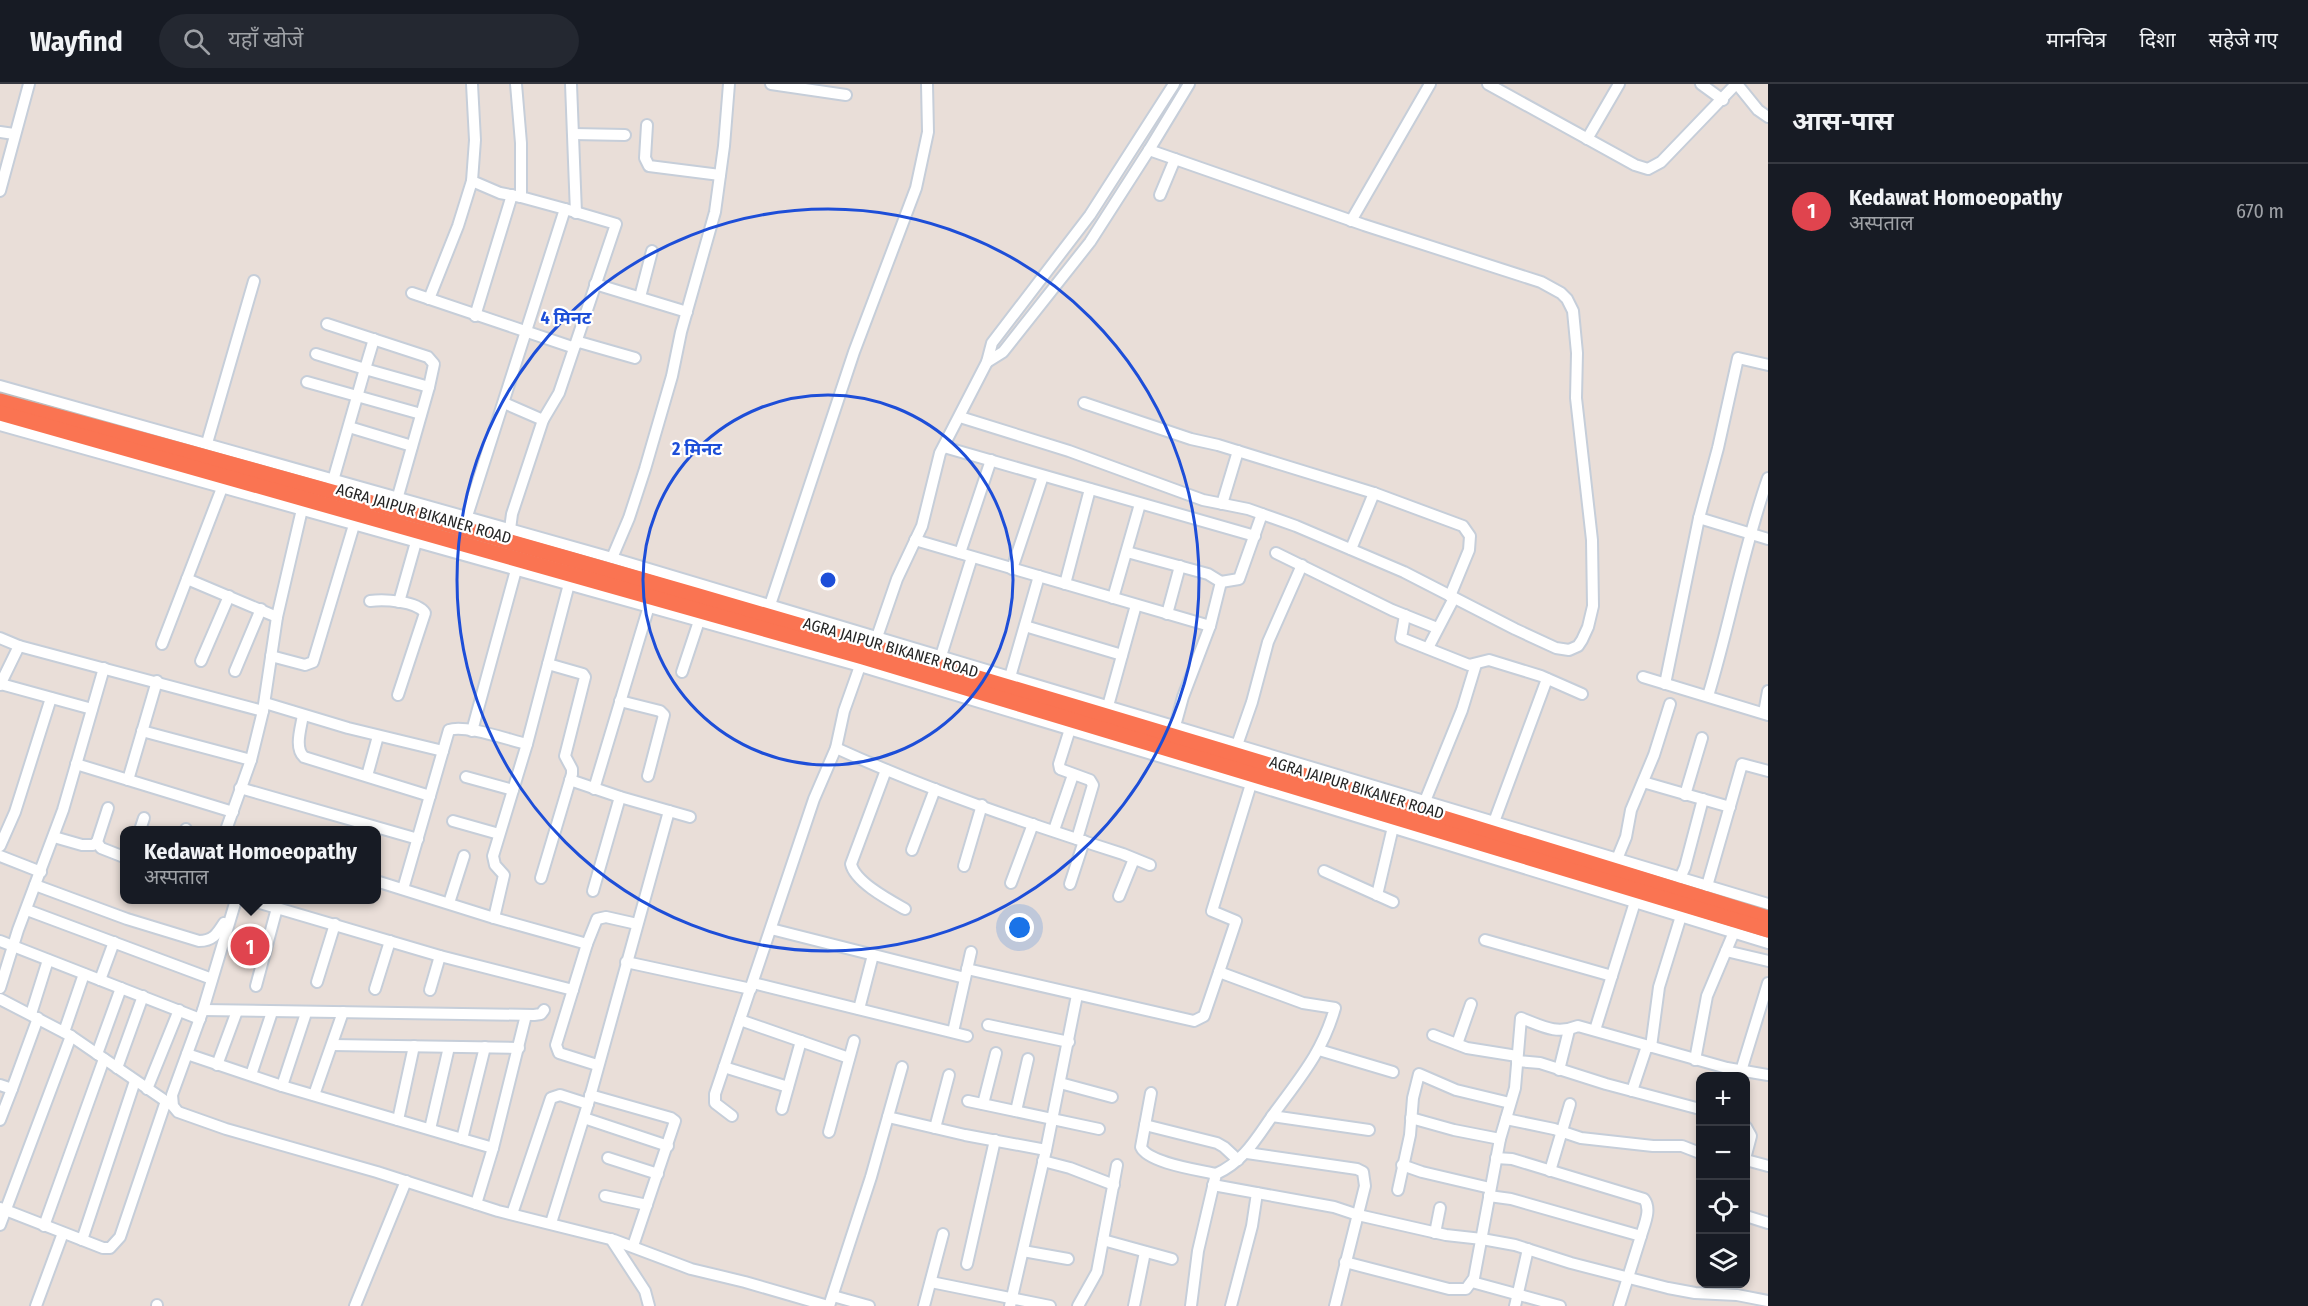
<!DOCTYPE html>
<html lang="hi">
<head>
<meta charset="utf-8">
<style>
  :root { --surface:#171b24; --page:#242831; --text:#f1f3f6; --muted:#9ea1a6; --line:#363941; --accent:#3988f5 }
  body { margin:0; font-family:"Fira Sans Condensed","Noto Sans Devanagari",sans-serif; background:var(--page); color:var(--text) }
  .controls { position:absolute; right:18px; bottom:18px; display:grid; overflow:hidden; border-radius:12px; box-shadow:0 3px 9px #0003 }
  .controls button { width:54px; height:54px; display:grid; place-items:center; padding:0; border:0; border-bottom:2px solid var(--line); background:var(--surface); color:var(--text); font:30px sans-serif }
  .you { position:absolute; left:1020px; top:844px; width:21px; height:21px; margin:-15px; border:4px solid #fff; border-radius:50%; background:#1a73e8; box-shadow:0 0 0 9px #1a73e833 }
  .badge { display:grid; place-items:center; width:39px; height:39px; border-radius:50%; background:var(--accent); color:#fff; font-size:20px; font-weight:700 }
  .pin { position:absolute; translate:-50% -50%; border:3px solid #fff; box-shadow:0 2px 6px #0006 }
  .popup { position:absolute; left:120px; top:742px; width:261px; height:78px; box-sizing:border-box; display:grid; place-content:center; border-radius:12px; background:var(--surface); filter:drop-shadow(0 2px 4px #0005); font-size:20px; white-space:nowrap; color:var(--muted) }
  .popup b { font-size:22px; color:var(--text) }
  .popup::after { content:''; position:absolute; left:50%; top:100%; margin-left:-12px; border:12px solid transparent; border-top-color:var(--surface) }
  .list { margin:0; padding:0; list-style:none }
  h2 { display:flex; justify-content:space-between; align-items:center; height:78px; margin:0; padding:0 24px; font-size:26px }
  h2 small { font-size:20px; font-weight:400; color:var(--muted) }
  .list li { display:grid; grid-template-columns:39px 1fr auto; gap:18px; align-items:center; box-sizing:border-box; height:96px; padding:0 24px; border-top:2px solid var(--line) }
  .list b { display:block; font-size:22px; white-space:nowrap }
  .list p { margin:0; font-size:20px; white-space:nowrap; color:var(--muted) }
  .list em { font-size:20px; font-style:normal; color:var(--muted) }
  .icon { flex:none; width:33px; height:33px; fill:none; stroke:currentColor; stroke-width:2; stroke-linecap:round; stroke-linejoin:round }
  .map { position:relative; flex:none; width:1768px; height:1222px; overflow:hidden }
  header { display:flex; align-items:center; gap:36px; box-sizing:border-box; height:84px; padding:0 30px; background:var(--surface); border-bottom:2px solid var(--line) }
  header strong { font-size:28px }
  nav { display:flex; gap:33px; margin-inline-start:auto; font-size:21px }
  .search { width:420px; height:54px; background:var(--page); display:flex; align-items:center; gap:15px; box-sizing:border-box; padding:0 21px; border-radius:33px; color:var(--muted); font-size:22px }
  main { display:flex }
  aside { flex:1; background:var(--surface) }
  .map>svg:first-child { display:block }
</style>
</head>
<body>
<header>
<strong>Wayfind</strong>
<div class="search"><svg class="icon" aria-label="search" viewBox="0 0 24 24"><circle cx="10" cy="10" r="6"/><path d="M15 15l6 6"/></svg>यहाँ खोजें</div>
<nav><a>मानचित्र</a><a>दिशा</a><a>सहेजे गए</a></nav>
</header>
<main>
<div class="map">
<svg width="1768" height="1222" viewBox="0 0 1768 1222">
  <rect width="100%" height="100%" fill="#e9ded8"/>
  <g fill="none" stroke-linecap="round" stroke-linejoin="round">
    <defs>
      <g id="minor">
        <polyline points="472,0 475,56 472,97 500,109 521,113"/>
        <polyline points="571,0 576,129"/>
        <polyline points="771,0 846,11"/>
        <polyline points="1488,0 1635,81 1648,85 1661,78 1736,0"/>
        <polyline points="1701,0 1723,16"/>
        <polyline points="1737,0 1758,26 1768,33"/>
        <polyline points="647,41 645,74 649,82 720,91"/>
        <polyline points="0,48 14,50"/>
        <polyline points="573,50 625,51"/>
        <polyline points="1587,55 1619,0"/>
        <polyline points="0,107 29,0"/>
        <polyline points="1160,111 1175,75"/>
        <polyline points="1351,137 1430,0"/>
        <polyline points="595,200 687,228"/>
        <polyline points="412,209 572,263 579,258 635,274"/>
        <polyline points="640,213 652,167"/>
        <polyline points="429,215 458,142 472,97"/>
        <polyline points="475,232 512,111"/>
        <polyline points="327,240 428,273 434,280 429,303"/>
        <polyline points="316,270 365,285 374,255"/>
        <polyline points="987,278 1003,268 1090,158 1149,66 1189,0"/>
        <polyline points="307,298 421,330"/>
        <polyline points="0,302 612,474 1768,820"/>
        <polyline points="504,319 543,336"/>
        <polyline points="1084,319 1191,355 1218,361 1374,409 1463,442 1470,452 1469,466 1450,512"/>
        <polyline points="960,333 1069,367 1203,416 1248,425 1296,442 1404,488 1515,545 1556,564 1569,566 1578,562 1582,556 1588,543 1593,522 1592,456 1576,314 1577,269 1573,227 1567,215 1561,209 1541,198 1364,141 1149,66"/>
        <polyline points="0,341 860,582 1251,700 1768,859"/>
        <polyline points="349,343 412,362"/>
        <polyline points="207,359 254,197"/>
        <polyline points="944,363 1255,452"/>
        <polyline points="332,400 365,285 429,303 398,412"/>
        <polyline points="1222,420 1238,367"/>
        <polyline points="467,432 565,125 521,113 521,59 516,0"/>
        <polyline points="1699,434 1768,455"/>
        <polyline points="510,445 512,430 543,336 559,309 616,140 565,125"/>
        <polyline points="915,456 1210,542"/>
        <polyline points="1351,465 1374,409"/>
        <polyline points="1127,468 1208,490 1221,498"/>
        <polyline points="960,469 991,376"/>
        <polyline points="1276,469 1392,526 1437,544"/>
        <polyline points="612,474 629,434 645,385 672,292 681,248 715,128 724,62 729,0"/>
        <polyline points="1012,485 1043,392"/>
        <polyline points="187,495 277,533"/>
        <polyline points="1065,500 1090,405"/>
        <polyline points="1113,514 1140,420"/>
        <path d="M370,517C384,515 417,517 425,529L398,611"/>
        <polyline points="399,518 416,458"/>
        <polyline points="770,521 854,268 916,104 928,48 927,0"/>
        <polyline points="1167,530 1180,482"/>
        <polyline points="1405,531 1401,554 1469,581 1489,576 1541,592 1582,610"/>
        <polyline points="1025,542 1122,571"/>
        <polyline points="877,553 897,495 922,442 940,369 987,278 992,259 1090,131 1174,0"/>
        <polyline points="0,554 19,562 263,627 277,533 303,421"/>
        <polyline points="162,560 222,404"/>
        <polyline points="1428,564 1454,514"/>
        <polyline points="271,572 305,581 313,578 354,441"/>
        <polyline points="941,572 972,473"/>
        <polyline points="201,577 229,512"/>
        <polyline points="235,587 261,525"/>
        <polyline points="682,588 699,537"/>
        <polyline points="1010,593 1039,492"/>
        <polyline points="1643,593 1768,631"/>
        <polyline points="1,600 92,625"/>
        <polyline points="1665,600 1699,434 1718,364 1738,274 1768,281"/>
        <polyline points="0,601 19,562"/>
        <path d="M1708,612C1730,540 1743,465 1768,394"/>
        <polyline points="620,617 660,627 664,631 648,692"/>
        <polyline points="265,619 348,644 443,667"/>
        <polyline points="1108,622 1136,521"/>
        <polyline points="1764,629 1768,607"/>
        <path d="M303,631C301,644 294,664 304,673L430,712"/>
        <polyline points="1175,642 1183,613 1210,542 1221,498 1239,495 1262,430"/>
        <polyline points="1070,645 1059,680 1060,685 1090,696 1093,701 1077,755"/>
        <polyline points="142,647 251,676"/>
        <polyline points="472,647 516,486"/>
        <polyline points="1237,661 1252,618 1268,558 1302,481"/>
        <path d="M836,664C928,706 1026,739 1123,770L1150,781"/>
        <polyline points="76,680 233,728"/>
        <path d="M886,686L851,780C855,798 889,816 905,825"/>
        <polyline points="367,692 378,652"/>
        <polyline points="466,693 513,706"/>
        <polyline points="128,696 157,597"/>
        <polyline points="570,696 620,713 690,733"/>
        <polyline points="1643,698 1730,723"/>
        <polyline points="240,704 418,755"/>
        <polyline points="594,705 649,522"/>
        <polyline points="1685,711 1702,654"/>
        <polyline points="1425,717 1462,626 1476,580"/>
        <polyline points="108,724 97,758 101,764 124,773"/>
        <polyline points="453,737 499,750"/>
        <polyline points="1494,738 1547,595"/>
        <polyline points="140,746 144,734"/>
        <polyline points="186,746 186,745"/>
        <polyline points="226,746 251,676 263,627"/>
        <polyline points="1054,746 1073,691"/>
        <polyline points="54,753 82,761 93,761 97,758"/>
        <polyline points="0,762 15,728 51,614"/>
        <polyline points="912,766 935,705"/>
        <polyline points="0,772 41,788"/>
        <polyline points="1617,775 1626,753 1631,726 1654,671 1670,620"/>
        <polyline points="964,782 982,721"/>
        <polyline points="1324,787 1393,818"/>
        <polyline points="541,794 572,690 572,685 565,672 585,593 583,590 548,580"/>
        <polyline points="1680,794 1685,783 1703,715"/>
        <polyline points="376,797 494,834 587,860"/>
        <polyline points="1011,799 1033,740"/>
        <polyline points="1070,800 1084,757"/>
        <path d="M35,801L127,835L199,857C213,857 217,850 224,839"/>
        <polyline points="1707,802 1742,680 1768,687"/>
        <path d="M403,805L449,646C465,640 509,656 527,660"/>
        <polyline points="593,807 620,713"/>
        <polyline points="1377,811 1393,743"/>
        <polyline points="1119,812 1134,775"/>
        <polyline points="236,816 203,926 172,1011 173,1022 178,1028 226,1045 377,1088 498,1127 614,1156 691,1185 745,1198 828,1222"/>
        <polyline points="250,816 440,872 573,906"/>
        <polyline points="449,819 464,772"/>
        <polyline points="27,826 212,895"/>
        <polyline points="494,834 504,791 495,781 493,772 527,660 569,500"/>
        <polyline points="771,845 965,894"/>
        <polyline points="1485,856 1612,892"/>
        <polyline points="0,857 200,935"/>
        <polyline points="1726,867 1768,877"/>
        <polyline points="626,878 751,905"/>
        <polyline points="967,885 1194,937 1204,932 1219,888"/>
        <polyline points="100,896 114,858"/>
        <polyline points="317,898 335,840"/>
        <polyline points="753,899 967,952"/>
        <polyline points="256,902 277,824"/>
        <polyline points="0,904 18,846 63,726 104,584"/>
        <polyline points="375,905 390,857"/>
        <polyline points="430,906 440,872"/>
        <polyline points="0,915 71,952 170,1020"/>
        <polyline points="859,925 873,871"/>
        <polyline points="203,926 534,931 541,930 544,926"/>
        <polyline points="31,930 48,876"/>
        <polyline points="740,936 849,974"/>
        <polyline points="988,941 1069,958"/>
        <polyline points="1595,946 1635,818"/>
        <polyline points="64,948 84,890"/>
        <polyline points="953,948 971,868"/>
        <polyline points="1433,951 1467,964 1517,972"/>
        <polyline points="1457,960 1471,920"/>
        <polyline points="332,961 519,964"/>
        <polyline points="1651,963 1659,903 1681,832"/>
        <polyline points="1319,966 1393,988"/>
        <polyline points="97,970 121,904"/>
        <polyline points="187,970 282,1002 462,1055"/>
        <polyline points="1695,976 1707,912 1734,848"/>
        <polyline points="1517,977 1540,979 1606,1000 1700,1025"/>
        <polyline points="217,981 237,927"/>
        <polyline points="597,981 559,969 556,961 587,860 597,835 606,833 637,840"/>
        <polyline points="724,983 788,1003"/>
        <polyline points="117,984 143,912"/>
        <polyline points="1559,986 1569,946"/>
        <polyline points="1741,987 1768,899"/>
        <polyline points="251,991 272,928"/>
        <polyline points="1060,999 1112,1013"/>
        <polyline points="0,1001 12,1005 0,1036"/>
        <polyline points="282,1002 306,929"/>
        <polyline points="12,1005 38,934"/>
        <polyline points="147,1005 179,926"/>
        <polyline points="1632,1007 1647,962"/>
        <path d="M1151,1009L1141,1063C1148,1079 1199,1086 1216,1090"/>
        <polyline points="314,1011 343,928"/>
        <polyline points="590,1011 671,1034 675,1037 633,1162"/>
        <polyline points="968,1017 1099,1045"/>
        <polyline points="983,1020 996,969"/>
        <polyline points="782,1025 801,957"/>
        <polyline points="1016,1027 1028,975"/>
        <polyline points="732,1032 715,1019 715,1010 814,715 836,664 844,627 860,582"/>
        <polyline points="1272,1032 1369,1046"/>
        <polyline points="888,1033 965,1051 1046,1066"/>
        <polyline points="584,1034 668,1062"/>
        <polyline points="1411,1034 1454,1046 1500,1055"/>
        <polyline points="1506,1035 1554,1045 1581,1054 1653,1062 1682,1062 1700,1069"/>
        <polyline points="398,1036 414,962"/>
        <polyline points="1145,1041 1217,1059 1224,1063 1238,1076"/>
        <polyline points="1746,1043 1751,1052 1746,1071"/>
        <polyline points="935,1044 949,991"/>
        <polyline points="430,1045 449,963"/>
        <polyline points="829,1048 854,957"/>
        <polyline points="493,1064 526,931"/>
        <polyline points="1247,1069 1357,1085 1363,1088 1365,1102 1335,1222"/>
        <polyline points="608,1074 658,1090"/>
        <path d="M1496,1074L1512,1075L1644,1115C1652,1125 1644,1141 1641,1152"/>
        <polyline points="1746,1076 1768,1082"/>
        <polyline points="1043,1077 1070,1084 1114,1101"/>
        <polyline points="1402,1081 1422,1088 1490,1104"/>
        <polyline points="1550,1087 1570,1020"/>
        <polyline points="1213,1101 1334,1123 1358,1131 1446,1151 1482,1155 1515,1161 1571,1179 1668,1204 1695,1209 1737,1211 1768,1217"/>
        <polyline points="1398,1106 1410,1051 1413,1014 1419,990 1456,1006 1510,1019"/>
        <polyline points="605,1112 647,1121"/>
        <polyline points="1489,1112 1511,1115 1641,1152 1619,1222"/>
        <polyline points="476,1120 493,1064 462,1055 485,963"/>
        <polyline points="0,1124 103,1164 110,1164 120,1153 166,1017"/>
        <polyline points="512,1130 551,1014 560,1011 588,1020"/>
        <polyline points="1746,1132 1768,1139"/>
        <polyline points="551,1139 588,1020 669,727"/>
        <polyline points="0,1141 71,952"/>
        <polyline points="44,1142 104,975"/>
        <polyline points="1435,1149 1440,1124"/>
        <polyline points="611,1155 645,1207 649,1222"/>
        <polyline points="82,1156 135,997"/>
        <polyline points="1103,1156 1172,1175"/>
        <polyline points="1023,1167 1068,1175"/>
        <path d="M1345,1178L1449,1205H1466L1474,1194L1500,1055L1515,1004L1521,934C1542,942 1556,951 1578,942L1727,984L1768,991"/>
        <polyline points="967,1180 995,1056"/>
        <polyline points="931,1198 1050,1222"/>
        <polyline points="1472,1198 1560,1222"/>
        <polyline points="833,1212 869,1222"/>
        <polyline points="36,1222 63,1149"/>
        <polyline points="157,1222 157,1221"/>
        <polyline points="355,1222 406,1097"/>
        <polyline points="829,1222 871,1093 902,983"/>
        <polyline points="924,1222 943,1150"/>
        <polyline points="1010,1222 1046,1066 1077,911"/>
        <polyline points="1078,1222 1097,1188 1117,1081"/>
        <polyline points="1134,1222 1145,1168"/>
        <path d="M1191,1222L1198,1167L1216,1090C1247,1076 1259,1049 1278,1024C1303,990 1323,966 1335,924L1303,919L1219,888L1236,837L1212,827L1251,700"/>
        <polyline points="1231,1222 1252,1142 1257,1109"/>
        <polyline points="1515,1222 1528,1165"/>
      </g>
      <g id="highway">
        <path d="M0,317C593,476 1182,652 1768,834"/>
        <polyline points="0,329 863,573 1768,846"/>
      </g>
    </defs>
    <use href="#minor" stroke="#c6ced9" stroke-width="14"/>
    <use href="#highway" stroke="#bebebe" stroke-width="18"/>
    <use href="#minor" stroke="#fff" stroke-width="10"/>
    <use href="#highway" stroke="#fa7452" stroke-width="15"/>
  </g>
  <g fill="none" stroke="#1d4ed8" stroke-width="3">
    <circle cx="828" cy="496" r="185"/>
    <circle cx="828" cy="496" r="371"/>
  </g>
  <g text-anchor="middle" stroke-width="4.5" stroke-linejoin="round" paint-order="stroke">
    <g font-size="16" fill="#262626" stroke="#fff">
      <text transform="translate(424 429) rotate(16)" y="6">AGRA JAIPUR BIKANER ROAD</text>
      <text transform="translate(891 563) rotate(16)" y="6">AGRA JAIPUR BIKANER ROAD</text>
      <text transform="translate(1357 703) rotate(17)" y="6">AGRA JAIPUR BIKANER ROAD</text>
    </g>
  </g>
  <circle cx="828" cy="496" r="9" fill="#1d4ed8" stroke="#fff" stroke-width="3"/>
  <g font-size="18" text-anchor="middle" font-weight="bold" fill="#1d4ed8" stroke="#fff" stroke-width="4.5" stroke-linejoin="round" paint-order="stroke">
    <text x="566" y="240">4 मिनट</text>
    <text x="697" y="371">2 मिनट</text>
  </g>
</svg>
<div class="controls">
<button>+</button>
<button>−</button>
<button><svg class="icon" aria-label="locate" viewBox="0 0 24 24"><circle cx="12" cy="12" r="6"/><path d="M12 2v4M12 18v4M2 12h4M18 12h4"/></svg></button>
<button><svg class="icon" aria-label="layers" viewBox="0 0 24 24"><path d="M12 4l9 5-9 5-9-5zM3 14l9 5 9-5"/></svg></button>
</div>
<div class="you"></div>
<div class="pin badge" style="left:250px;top:862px;background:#e0444e">1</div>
<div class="popup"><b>Kedawat Homoeopathy</b>अस्पताल</div>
</div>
<aside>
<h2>आस-पास<small></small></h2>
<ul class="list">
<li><span class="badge" style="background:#e0444e">1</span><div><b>Kedawat Homoeopathy</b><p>अस्पताल</p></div><em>670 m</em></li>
</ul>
</aside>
</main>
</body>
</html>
